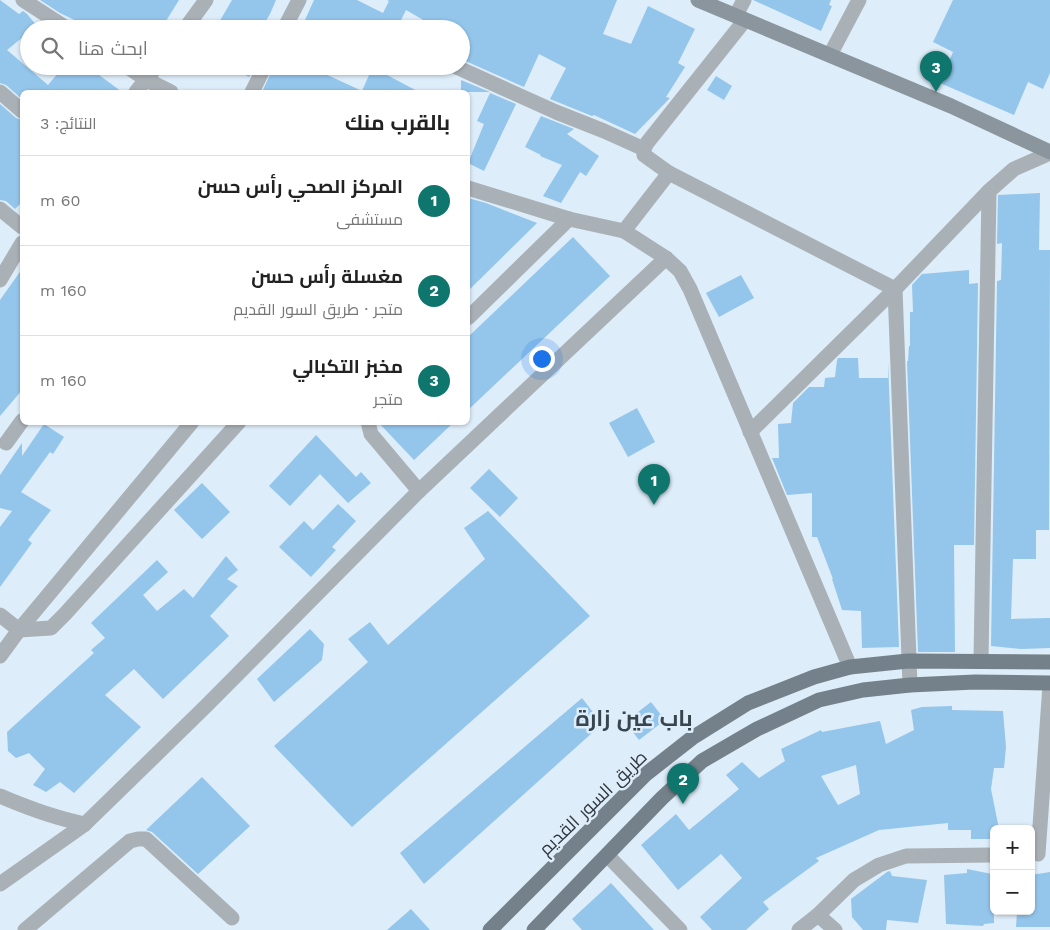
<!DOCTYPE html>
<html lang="ar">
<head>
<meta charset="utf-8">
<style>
  :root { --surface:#fff; --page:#f6f6f6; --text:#222; --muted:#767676; --line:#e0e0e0; --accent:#0f766e }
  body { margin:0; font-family:"Work Sans",Cairo,sans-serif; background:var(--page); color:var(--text); direction:rtl }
  .controls { position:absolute; right:15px; bottom:15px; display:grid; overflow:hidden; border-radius:8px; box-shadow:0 1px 4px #0004 }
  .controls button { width:45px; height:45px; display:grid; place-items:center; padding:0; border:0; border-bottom:1px solid var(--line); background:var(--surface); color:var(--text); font:25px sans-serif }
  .you { position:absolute; left:541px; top:358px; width:18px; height:18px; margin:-12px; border:4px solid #fff; border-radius:50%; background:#1a73e8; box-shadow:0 0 0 8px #1a73e833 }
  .badge { display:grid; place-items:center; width:32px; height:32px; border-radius:50%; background:var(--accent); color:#fff; font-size:16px; font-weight:700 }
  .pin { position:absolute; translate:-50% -41px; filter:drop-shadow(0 1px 2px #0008) }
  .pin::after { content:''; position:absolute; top:26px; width:18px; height:15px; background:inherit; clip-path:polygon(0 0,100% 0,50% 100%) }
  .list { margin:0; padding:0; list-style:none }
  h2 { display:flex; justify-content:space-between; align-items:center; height:65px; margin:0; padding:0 20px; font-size:21px }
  h2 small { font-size:16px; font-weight:400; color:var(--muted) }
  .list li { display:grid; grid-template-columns:32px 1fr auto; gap:15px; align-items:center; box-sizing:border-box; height:90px; padding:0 20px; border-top:1px solid var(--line) }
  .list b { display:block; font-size:19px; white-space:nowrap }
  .list p { margin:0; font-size:16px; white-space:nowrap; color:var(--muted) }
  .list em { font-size:16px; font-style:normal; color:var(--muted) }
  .icon { flex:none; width:28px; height:28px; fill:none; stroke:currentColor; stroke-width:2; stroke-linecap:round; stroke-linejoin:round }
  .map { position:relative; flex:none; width:1050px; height:930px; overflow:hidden; direction:ltr }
  .search { position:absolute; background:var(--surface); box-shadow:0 1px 4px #0004; left:20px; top:20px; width:450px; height:55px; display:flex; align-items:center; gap:12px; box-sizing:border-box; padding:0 18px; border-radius:28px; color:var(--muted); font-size:19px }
  .panel { position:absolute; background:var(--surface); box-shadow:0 1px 4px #0004; left:20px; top:90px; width:450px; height:335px; border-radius:8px; direction:rtl }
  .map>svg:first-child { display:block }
</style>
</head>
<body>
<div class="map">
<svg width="1050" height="930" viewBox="0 0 1050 930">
  <rect width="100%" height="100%" fill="#ddedf9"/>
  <g fill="#94c6ec" fill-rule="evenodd">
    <polygon points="0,0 19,14 23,11 27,14 37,26 33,29 29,29 29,32 7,50 48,85 64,66 87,66 122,92 22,92 22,99 6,85 0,83"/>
    <polygon points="40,0 179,0 161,29 93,29 60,13"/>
    <polygon points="232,0 276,0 270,14 261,29 215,29"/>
    <polygon points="314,0 357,0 383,13 389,1 387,0 617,0 603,34 631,44 648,6 695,29 678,63 685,67 666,97 670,98 635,134 594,115 592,116 550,99 566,68 539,54 524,87 461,59 461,29 439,29 406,10 400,22 414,29 366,29 354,23 352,29 301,29"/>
    <polygon points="753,0 831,0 829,5 832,6 821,31"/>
    <polygon points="953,0 1050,0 1050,73 1043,89 1028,82 1014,115 940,83 953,52 933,42"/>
    <polygon points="230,66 254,66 249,77"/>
    <polygon points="274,66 325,66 321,72 362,91 373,66 391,66 387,75 419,92 262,92"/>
    <polygon points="716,76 732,86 724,100 707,90"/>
    <polygon points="461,80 490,92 461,92"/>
    <polygon points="490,93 516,104 484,171 468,163 484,124 477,121"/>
    <polygon points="0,104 16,118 22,120 22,202 15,209 6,201 0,200"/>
    <polygon points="541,116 574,129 567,134 599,156 586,176 580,172 561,203 543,196 562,165 540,156 541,155 525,147"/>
    <polygon points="1040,193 1039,250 1050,250 1049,530 1036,530 1036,559 1013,559 1011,619 1050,618 1050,648 1021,649 991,646 997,281 1001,280 1002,243 997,244 998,195"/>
    <polygon points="468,198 486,203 537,223 468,291"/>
    <polygon points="573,237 610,276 468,410 468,337"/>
    <polygon points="22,269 22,390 0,416 0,300"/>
    <polygon points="969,270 969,284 978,283 974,545 954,545 955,652 918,652 907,361 908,361 909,346 910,346 910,312 913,312 912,285 922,274"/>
    <polygon points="741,275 754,298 719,317 706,293"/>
    <polygon points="838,358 858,358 859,378 888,378 888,361 899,647 862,648 861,611 842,610 832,579 833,579 817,537 812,537 812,493 787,495 772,458 779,458 778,424 791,423 793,403 809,387 824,387 825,378 835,377 837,360"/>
    <polygon points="637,408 655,442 628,457 609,423"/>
    <polygon points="378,422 454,422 414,460"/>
    <polygon points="44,424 64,437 53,454 50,452 21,492 51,510 28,540 32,543 0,587 0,527 12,511 0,508 0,475 22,443 22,456"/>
    <polygon points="316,435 356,477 361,472 371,483 348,503 320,474 290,506 269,486"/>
    <polygon points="489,469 518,498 500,517 470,488"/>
    <polygon points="202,483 230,512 202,539 174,510"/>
    <polygon points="338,504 356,521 332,547 336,550 311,577 279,547 304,521 313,530"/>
    <polygon points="488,511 590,616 352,827 274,746 368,662 348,639 370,622 388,645 485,559 464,528"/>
    <polygon points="226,556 238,570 227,579 238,586 210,616 229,636 163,699 134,669 105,695 141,727 74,793 60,782 46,792 33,785 45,769 29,753 16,758 8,751 7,732 94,653 91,650 105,638 91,623 157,560 168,572 143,595 157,611 184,589 193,598"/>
    <polygon points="310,629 324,644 322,660 274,702 257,679"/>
    <polygon points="582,698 602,724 424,884 400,853"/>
    <polygon points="651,702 665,720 639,740 625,722"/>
    <path d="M952,706V710L1003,711L1006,747L1004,768H994L991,789L999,829H994V839H971V830H948V823L879,830L816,858L819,861L763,902L769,909L746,930H712L700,917L742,878L721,854L678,890L641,845L676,814L689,830L739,789L726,775L742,762L759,778L785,761L781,749L821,730L822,732L880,721L886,744L914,730L911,710L922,707ZM856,765L860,794L838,805L821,776Z"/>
    <polygon points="202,777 250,826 198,874 152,832 146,830"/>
    <polygon points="967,869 992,874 992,877 994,877 994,923 984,924 983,926 946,924 944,875 967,873"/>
    <polygon points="890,871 892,876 927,880 918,923 887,920 886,930 863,930 852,917 851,899 887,872"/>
    <polygon points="1050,872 1050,927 1016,927 1017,911 1031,911 1031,875"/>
    <polygon points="611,883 654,930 582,930 572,919"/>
    <polygon points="411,909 430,930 387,930"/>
  </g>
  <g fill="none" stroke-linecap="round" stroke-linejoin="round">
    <g stroke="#aab1b6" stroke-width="15">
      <polyline points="23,0 68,29"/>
      <polyline points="736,15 744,0"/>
      <polyline points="185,29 206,0"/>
      <polyline points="284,29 299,0"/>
      <polyline points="830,55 859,0"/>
      <polyline points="126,66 147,80 171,92"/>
      <polyline points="454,66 556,112 604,131 644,149"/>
      <polyline points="0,92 22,111"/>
      <polyline points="136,92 157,66"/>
      <polyline points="252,92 265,66"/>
      <polyline points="669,173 644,155 644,149 647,143 745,20"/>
      <polyline points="468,188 569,219 624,231 666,258 680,271 690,289 850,667"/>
      <polyline points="0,209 22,227"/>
      <polyline points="624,231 669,173 895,289 910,685"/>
      <polyline points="0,280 22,243"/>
      <polyline points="468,318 569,219"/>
      <polyline points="368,422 371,434 419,491"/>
      <polyline points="750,432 895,289 989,191 1014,169 1050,153"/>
      <polyline points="6,443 22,421"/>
      <polyline points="0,615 19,630 51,628 65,614 239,422"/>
      <polyline points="0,656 19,630 192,422"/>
      <polyline points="981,660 989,191"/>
      <path d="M0,796C28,808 54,818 85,824"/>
      <polyline points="1038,854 1050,685"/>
      <polyline points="607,855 680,930"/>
      <polyline points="0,884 85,824 206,706 419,491 666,258"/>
      <polyline points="818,915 835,930"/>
      <polyline points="25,930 130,841 138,839 146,839 232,918"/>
      <polyline points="799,930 818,915 854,880 879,865 906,856 994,855"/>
    </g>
    <polyline stroke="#8b959d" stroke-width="15" points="698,0 951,106 1050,152"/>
    <g stroke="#75818a" stroke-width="15">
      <polyline points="490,930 646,774 692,738 748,703 814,677 850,667 908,661 1050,662"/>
      <polyline points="534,930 662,798 702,761 757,729 819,700 863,690 910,685 975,682 1050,683"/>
    </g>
  </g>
  <g text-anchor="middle" stroke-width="5" stroke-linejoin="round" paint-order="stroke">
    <g font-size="18" fill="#31373c" stroke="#ddedf9">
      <text transform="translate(593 803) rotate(-44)" y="6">طريق السور القديم</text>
    </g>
    <g font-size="22" font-weight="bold" fill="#38454f" stroke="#ddedf9">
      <text x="634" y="726">باب عين زارة</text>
    </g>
  </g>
</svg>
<div class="controls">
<button>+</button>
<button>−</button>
</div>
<div class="you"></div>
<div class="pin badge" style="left:654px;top:505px">1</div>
<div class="pin badge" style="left:683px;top:804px">2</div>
<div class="pin badge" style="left:936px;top:92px">3</div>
<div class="search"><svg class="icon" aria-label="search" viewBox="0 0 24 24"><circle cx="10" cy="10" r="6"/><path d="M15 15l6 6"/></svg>ابحث هنا</div>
<section class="panel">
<h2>بالقرب منك<small>النتائج: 3</small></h2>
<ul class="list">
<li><span class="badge">1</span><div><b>المركز الصحي رأس حسن</b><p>مستشفى</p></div><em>60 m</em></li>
<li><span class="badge">2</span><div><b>مغسلة رأس حسن</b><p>متجر · طريق السور القديم</p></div><em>160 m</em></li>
<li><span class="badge">3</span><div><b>مخبز التكبالي</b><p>متجر</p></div><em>160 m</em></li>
</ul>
</section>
</div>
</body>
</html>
